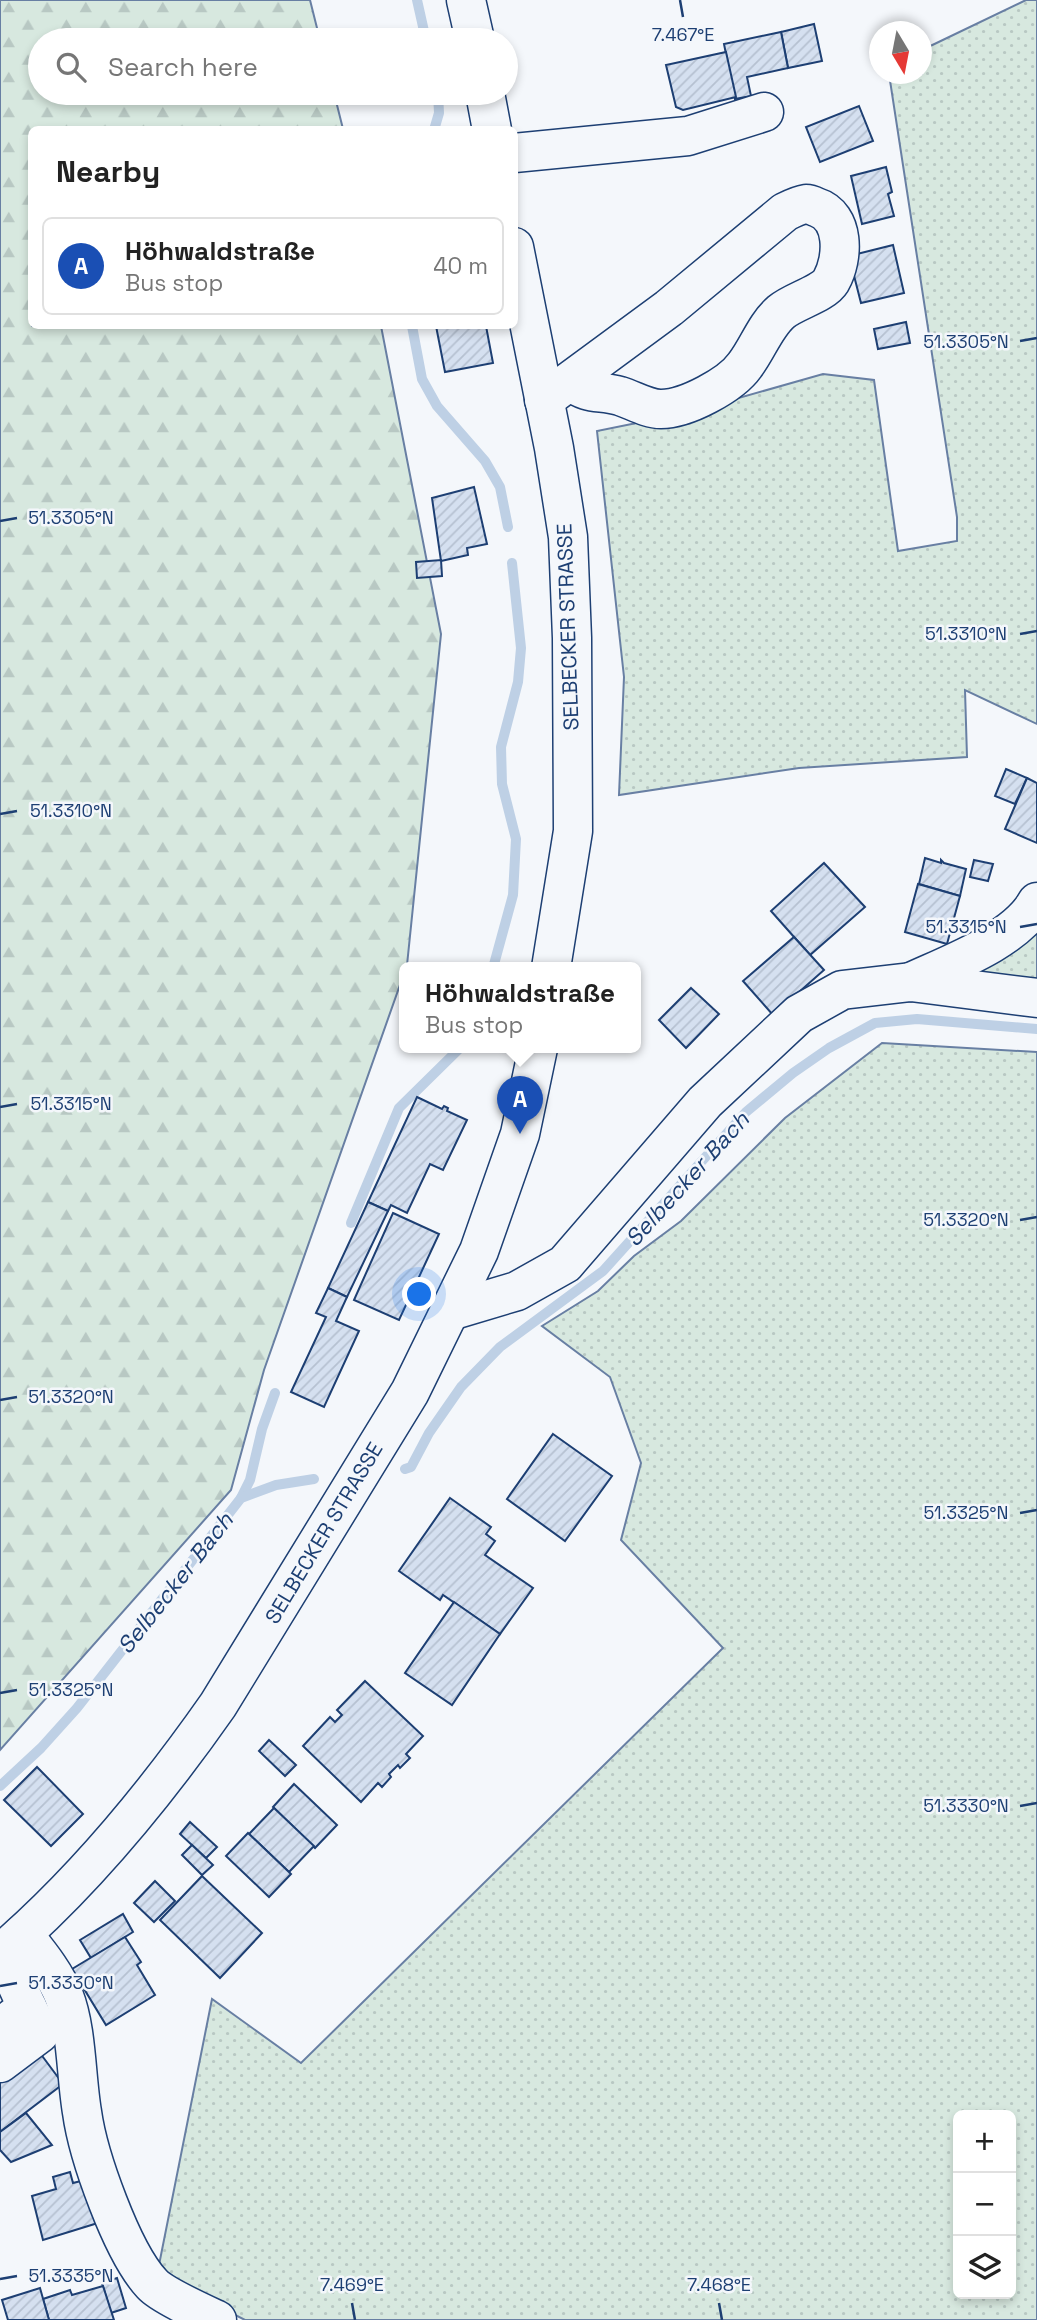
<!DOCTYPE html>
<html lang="en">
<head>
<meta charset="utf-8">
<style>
  :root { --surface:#fff; --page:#f6f6f6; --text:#222; --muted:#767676; --line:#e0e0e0; --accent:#7c3aed }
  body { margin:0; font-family:"Space Grotesk",sans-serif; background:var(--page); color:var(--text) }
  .controls { position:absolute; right:21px; bottom:21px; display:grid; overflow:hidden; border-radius:10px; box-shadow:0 4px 10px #0003 }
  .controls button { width:63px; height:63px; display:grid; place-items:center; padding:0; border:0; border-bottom:2px solid var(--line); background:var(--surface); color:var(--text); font:35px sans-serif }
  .compass { position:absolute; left:869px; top:21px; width:63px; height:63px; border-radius:50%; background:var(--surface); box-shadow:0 4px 10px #0003; rotate:170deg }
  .you { position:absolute; left:420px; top:1295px; width:24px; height:24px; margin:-18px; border:5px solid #fff; border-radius:50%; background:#1a73e8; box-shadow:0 0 0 10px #1a73e833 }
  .badge { display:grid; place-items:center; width:46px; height:46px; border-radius:50%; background:var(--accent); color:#fff; font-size:23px; font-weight:700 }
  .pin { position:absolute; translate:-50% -58px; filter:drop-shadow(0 2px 4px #0008) }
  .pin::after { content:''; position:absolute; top:37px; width:24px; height:21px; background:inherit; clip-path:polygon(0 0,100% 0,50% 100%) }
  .popup { position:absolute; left:399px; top:962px; width:242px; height:91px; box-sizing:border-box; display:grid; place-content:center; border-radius:10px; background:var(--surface); filter:drop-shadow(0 2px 5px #0005); font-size:23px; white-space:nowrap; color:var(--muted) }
  .popup b { font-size:26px; color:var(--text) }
  .popup::after { content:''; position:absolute; left:50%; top:100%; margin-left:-14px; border:14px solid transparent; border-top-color:var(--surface) }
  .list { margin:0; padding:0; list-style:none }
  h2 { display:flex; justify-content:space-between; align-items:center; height:91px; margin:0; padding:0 28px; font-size:30px }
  h2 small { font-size:23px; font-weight:400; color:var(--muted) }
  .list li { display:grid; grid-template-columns:46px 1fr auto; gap:21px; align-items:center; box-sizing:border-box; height:98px; margin:0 14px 14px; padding:0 14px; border:2px solid var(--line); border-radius:10px }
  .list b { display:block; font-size:26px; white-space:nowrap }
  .list p { margin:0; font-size:23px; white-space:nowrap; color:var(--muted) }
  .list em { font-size:23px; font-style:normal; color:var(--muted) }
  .icon { flex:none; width:38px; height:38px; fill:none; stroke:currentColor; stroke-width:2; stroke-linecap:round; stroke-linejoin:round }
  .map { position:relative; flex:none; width:1037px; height:2320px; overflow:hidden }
  .search { position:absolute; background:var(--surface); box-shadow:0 4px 10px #0003; left:28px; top:28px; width:490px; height:77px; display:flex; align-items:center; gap:18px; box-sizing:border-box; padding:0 24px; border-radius:38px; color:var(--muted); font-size:26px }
  .panel { position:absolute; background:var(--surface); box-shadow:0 4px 10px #0003; left:28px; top:126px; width:490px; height:203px; border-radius:10px }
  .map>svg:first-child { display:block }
</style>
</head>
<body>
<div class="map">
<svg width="1037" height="2320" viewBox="0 0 1037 2320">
  <defs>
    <pattern id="grass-dots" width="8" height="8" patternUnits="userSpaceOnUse" patternTransform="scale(1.75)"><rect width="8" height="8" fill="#d7e8df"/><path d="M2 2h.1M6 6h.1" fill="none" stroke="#b8c8c3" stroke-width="1.8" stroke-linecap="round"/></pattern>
    <pattern id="forest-firs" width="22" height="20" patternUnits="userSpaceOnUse" patternTransform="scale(1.75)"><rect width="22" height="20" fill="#d7e8df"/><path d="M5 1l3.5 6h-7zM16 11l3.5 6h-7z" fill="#b8c8c3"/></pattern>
    <pattern id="building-hatch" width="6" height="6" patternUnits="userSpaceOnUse" patternTransform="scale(1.75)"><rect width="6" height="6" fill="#d5e0f0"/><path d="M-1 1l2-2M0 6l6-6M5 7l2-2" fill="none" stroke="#b6c1d1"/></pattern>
  </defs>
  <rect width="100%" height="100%" fill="#f4f7fb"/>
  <g fill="url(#grass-dots)" stroke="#687fa3" stroke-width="2" fill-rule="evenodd">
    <polygon points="1026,0 1037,0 1037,724 965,690 967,757 799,768 619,795 624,677 597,431 686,413 823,374 874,380 898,551 957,541 957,517 889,74 922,74 922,50"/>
    <polygon points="1037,920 1037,987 965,978"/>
    <path d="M882,1043L1037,1052V2320H245L157,2275L212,1999L301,2063L723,1648L621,1540L641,1463L610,1377L542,1326L598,1291L634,1256L681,1221L785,1118ZM958,2115H1011V2294H958Z"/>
  </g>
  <polygon fill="url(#forest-firs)" stroke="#687fa3" stroke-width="2" points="0,0 310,0 320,40 40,40 40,93 334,93 343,129 32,130 32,326 381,326 441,634 407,965 264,1370 231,1490 0,1750"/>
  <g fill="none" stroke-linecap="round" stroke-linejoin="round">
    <g stroke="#bed0e5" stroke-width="10">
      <polyline points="417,0 426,40"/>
      <polyline points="434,130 439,113 438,93"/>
      <polyline points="412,326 422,379 437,406 485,461 500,487 508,527"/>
      <polyline points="493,968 513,895 516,839 502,784 501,747 518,682 521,648 512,563"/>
      <polyline points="351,1223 399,1108 460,1048"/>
      <polyline points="405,1469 411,1467 429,1433 461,1387 500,1347 603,1271 746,1112 793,1073 829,1048 875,1023 917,1019 1037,1029"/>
      <polyline points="241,1498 250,1480 262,1429 275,1393"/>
      <polyline points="0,1786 41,1748 77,1708 241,1498 276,1485 314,1479"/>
    </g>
  </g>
  <g fill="url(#building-hatch)" stroke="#1d3f73" stroke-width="2">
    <polygon points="814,24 822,61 788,68 781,32"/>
    <polygon points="781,32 788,68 747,77 751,96 735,99 724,44"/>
    <polygon points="726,52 736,97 683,110 676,107 666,65"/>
    <polygon points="859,106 873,141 820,162 806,127"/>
    <polygon points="886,167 892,192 888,194 894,216 862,224 851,176"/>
    <polygon points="893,245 904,293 861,303 849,256"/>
    <polygon points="906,322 910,343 878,349 874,329"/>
    <polygon points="436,326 486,326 493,363 445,372"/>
    <polygon points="474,487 487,544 467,548 468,555 441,561 432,498"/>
    <polygon points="441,560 442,576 417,578 416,562"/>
    <polygon points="1006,769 1027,778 1015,804 995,796"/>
    <polygon points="1027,778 1037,783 1037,843 1005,829"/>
    <polygon points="925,858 941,863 941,860 944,863 966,869 960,896 919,884"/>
    <polygon points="974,860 993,864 988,881 970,877"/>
    <polygon points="824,863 865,907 810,955 771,911"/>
    <polygon points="918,884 960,896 947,944 905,932"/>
    <polygon points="794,937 824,970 773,1015 743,981"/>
    <polygon points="691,988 719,1014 686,1048 659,1020"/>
    <polygon points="417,1097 442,1109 444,1106 448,1108 447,1111 467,1120 443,1170 430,1164 407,1213 391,1205 388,1211 368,1202"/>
    <polygon points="368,1202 388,1211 347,1297 328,1288"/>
    <polygon points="393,1213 439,1234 399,1320 354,1300"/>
    <polygon points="328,1288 347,1297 336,1321 359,1331 324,1407 291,1392 326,1317 316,1313"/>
    <polygon points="553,1434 612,1476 565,1541 507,1499"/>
    <polygon points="450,1498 491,1527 486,1534 495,1541 485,1555 533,1588 500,1634 443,1595 440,1600 399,1571"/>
    <polygon points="454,1602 500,1634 452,1705 405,1673"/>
    <polygon points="365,1681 423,1736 406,1754 410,1758 400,1768 398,1765 389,1774 391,1777 382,1787 378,1783 361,1802 303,1746 330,1717 335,1722 342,1715 337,1710"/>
    <polygon points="269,1740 296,1765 285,1776 259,1751"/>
    <polygon points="37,1767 83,1814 51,1846 4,1800"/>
    <polygon points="294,1784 337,1825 315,1848 273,1807"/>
    <polygon points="274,1808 314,1846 289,1872 249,1834"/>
    <polygon points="190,1822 217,1847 206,1858 180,1834"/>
    <polygon points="248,1833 291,1874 269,1897 226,1856"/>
    <polygon points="192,1845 213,1865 202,1875 182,1855"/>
    <polygon points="202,1876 262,1933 220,1978 160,1920"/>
    <polygon points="155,1881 175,1901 154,1922 134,1903"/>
    <polygon points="123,1914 133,1932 91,1958 80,1940"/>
    <polygon points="125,1937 141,1962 137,1965 155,1995 106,2025 72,1969"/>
    <polygon points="37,2049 63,2084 0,2132 0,2077"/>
    <polygon points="26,2113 52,2145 11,2162 0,2150 0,2132"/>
    <polygon points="70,2172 73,2183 89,2179 101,2222 43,2240 32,2196 56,2189 53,2177"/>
    <polygon points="117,2278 126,2308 111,2313 102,2283"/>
    <polygon points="103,2286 114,2320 49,2320 43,2299 70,2290 72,2295"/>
    <polygon points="40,2288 49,2320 8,2320 2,2300"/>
  </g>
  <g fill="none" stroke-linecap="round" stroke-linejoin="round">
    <defs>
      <g id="minor">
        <polyline points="514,153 688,136 764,112"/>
        <path d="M544,400L669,308L785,212C791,209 799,205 806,204C808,204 814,206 816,207C845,216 844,258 831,281C823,294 794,301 781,312C765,326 758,348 745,365C731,385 686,409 661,409C647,409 633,400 620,396C598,390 590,396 570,381"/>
        <path d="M911,982C950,964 1016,940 1037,902"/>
        <polyline points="450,1311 517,1291 565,1264 705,1102 799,1014 842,990 911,982 1037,998"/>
        <path d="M23,1934C38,1953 55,1973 64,1996C77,2029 76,2077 82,2112C88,2156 122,2252 152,2284C162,2295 202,2313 217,2320"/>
        <polyline points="0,2028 27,2007 2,1952"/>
        <polyline points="0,2063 40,2033 27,2007"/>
      </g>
      <g id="major">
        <polyline points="466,0 475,40"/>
        <polyline points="485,93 492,130"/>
        <polyline points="514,247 554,448 568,537 572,638 573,831 551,968"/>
        <path d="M0,1954C84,1882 155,1795 218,1705L410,1392L479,1251L520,1134L538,1048"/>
      </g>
    </defs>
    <use href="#minor" stroke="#1d3f73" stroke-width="41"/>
    <use href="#major" stroke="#1d3f73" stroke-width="41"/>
    <use href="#minor" stroke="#f4f7fb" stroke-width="38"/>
    <use href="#major" stroke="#f4f7fb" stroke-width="38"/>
  </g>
  <path fill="none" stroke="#1d3f73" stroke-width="2.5" d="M680,0L683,17M1020,341L1037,338M0,521L17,518M1020,634L1037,631M0,814L17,811M1020,927L1037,924M0,1107L17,1104M1020,1220L1037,1217M0,1400L17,1397M1020,1513L1037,1510M0,1693L17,1690M1020,1806L1037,1803M0,1986L17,1983M0,2279L17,2276M352,2303L355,2320M719,2303L722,2320"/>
  <g text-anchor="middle" stroke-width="5" stroke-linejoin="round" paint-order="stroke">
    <g font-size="21" fill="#1d3f73" stroke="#f4f7fb">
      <text transform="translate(568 627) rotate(-92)" y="7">SELBECKER STRASSE</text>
      <text transform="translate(324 1533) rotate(-59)" y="7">SELBECKER STRASSE</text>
    </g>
    <g font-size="23" font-style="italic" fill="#1d3f73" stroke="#f4f7fb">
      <text transform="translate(687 1179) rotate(-48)" y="8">Selbecker Bach</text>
      <text transform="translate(175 1583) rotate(-52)" y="8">Selbecker Bach</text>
    </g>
  </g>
  <g font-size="18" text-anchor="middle" fill="#1d3f73" stroke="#f4f7fb" stroke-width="5" stroke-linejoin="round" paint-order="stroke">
    <text x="683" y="41">7.467°E</text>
    <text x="966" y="348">51.3305°N</text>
    <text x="71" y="524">51.3305°N</text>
    <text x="966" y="640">51.3310°N</text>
    <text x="71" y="817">51.3310°N</text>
    <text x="966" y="933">51.3315°N</text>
    <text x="71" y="1110">51.3315°N</text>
    <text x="966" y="1226">51.3320°N</text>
    <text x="71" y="1403">51.3320°N</text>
    <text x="966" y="1519">51.3325°N</text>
    <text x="71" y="1696">51.3325°N</text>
    <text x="966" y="1812">51.3330°N</text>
    <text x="71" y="1989">51.3330°N</text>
    <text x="71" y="2282">51.3335°N</text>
    <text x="352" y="2291">7.469°E</text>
    <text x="719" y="2291">7.468°E</text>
  </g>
</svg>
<div class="controls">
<button>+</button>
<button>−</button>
<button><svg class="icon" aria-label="layers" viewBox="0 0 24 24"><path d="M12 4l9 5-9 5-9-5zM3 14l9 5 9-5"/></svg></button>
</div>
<svg class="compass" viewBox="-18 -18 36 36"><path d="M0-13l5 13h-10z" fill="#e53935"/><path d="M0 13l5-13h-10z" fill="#767676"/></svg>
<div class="you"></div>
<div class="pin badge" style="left:520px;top:1134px;background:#1a4fb4">A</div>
<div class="popup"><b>Höhwaldstraße</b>Bus stop</div>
<div class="search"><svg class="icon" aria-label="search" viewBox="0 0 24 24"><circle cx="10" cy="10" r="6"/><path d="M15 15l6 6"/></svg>Search here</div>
<section class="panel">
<h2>Nearby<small></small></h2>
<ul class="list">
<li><span class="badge" style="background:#1a4fb4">A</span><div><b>Höhwaldstraße</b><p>Bus stop</p></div><em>40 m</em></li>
</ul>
</section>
</div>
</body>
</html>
